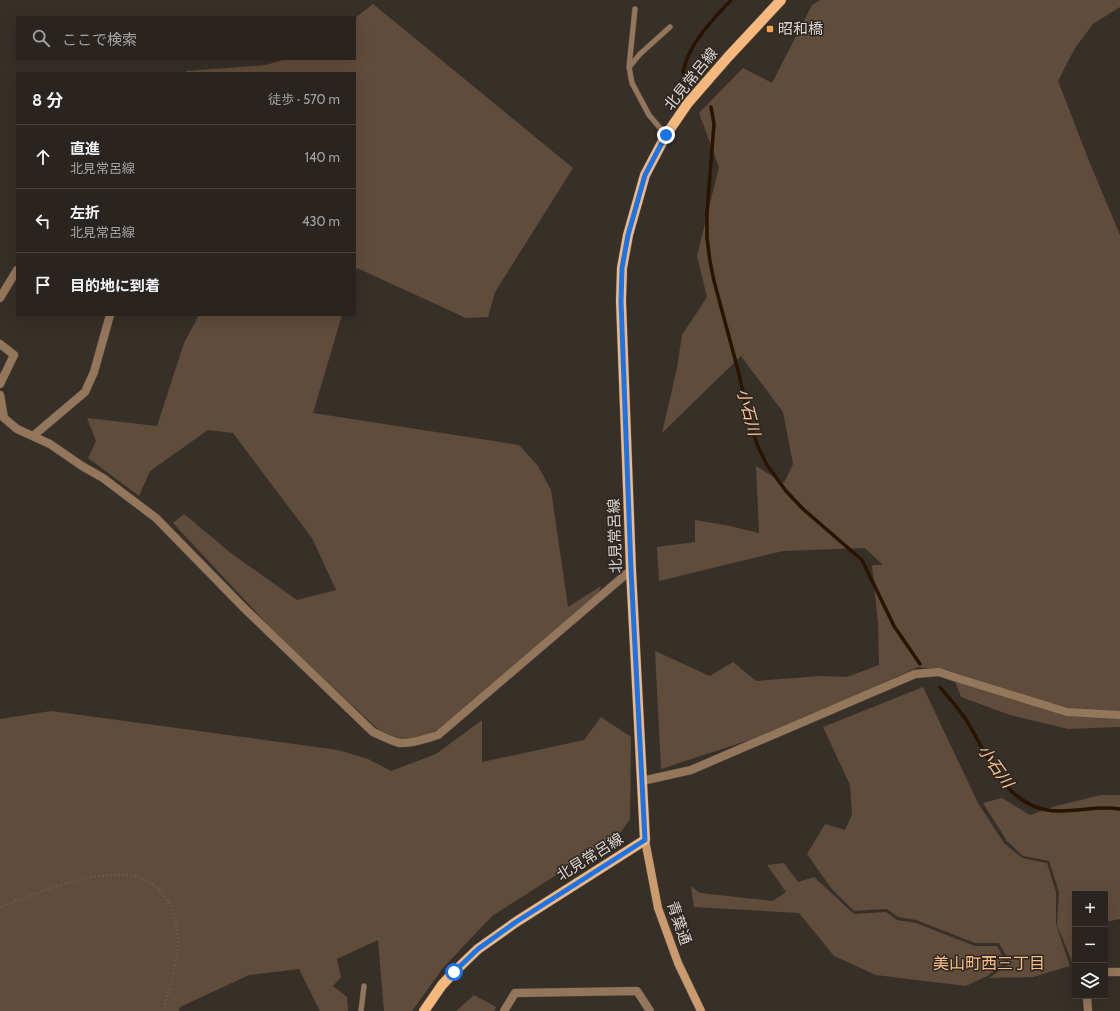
<!DOCTYPE html>
<html lang="ja">
<head>
<meta charset="utf-8">
<style>
  :root { --surface:#29241f; --page:#35302c; --text:#f1f3f6; --muted:#a5a4a4; --line:#45413d }
  body { margin:0; font-family:Cabin,"Noto Sans JP",sans-serif; background:var(--page); color:var(--text) }
  .controls { position:absolute; right:12px; bottom:12px; display:grid; overflow:hidden; border-radius:0px; box-shadow:0 4px 16px #0002 }
  .controls button { width:36px; height:36px; display:grid; place-items:center; padding:0; border:0; border-bottom:1px solid var(--line); background:var(--surface); color:var(--text); font:20px sans-serif }
  .stop { position:absolute; width:12px; height:12px; margin:-9px; border:3px solid #1a73e8; border-radius:50%; background:#fff }
  .stop.end { background:#1a73e8; border-color:#fff; box-shadow:0 1px 4px #0008 }
  .list { margin:0; padding:0; list-style:none }
  h2 { display:flex; justify-content:space-between; align-items:center; height:52px; margin:0; padding:0 16px; font-size:17px }
  h2 small { font-size:13px; font-weight:400; color:var(--muted) }
  .list li { display:grid; grid-template-columns:26px 1fr auto; gap:12px; align-items:center; box-sizing:border-box; height:64px; padding:0 16px; border-top:1px solid var(--line) }
  .list b { display:block; font-size:15px; white-space:nowrap }
  .list p { margin:0; font-size:13px; white-space:nowrap; color:var(--muted) }
  .list em { font-size:13px; font-style:normal; color:var(--muted) }
  .icon { flex:none; width:22px; height:22px; fill:none; stroke:currentColor; stroke-width:2; stroke-linecap:round; stroke-linejoin:round }
  .map { position:relative; flex:none; width:1120px; height:1011px; overflow:hidden }
  .search { position:absolute; background:var(--surface); box-shadow:0 4px 16px #0002; left:16px; top:16px; width:340px; height:44px; display:flex; align-items:center; gap:10px; box-sizing:border-box; padding:0 14px; border-radius:0px; color:var(--muted); font-size:15px }
  .panel { position:absolute; background:var(--surface); box-shadow:0 4px 16px #0002; left:16px; top:72px; width:340px; height:244px; border-radius:0px }
  .map>svg:first-child { display:block }
</style>
</head>
<body>
<div class="map">
<svg width="1120" height="1011" viewBox="0 0 1120 1011">
  <rect width="100%" height="100%" fill="#373029"/>
  <g fill="#604c3a">
    <polygon points="821,0 1120,0 1120,7 1093,24 1075,48 1058,81 1089,161 1120,235 1120,727 1068,729 1010,715 961,697 951,671 918,667 783,729 661,769 655,651 710,676 733,662 756,681 820,676 847,677 879,665 878,623 872,565 883,565 865,548 783,551 659,581 657,547 695,542 695,520 730,526 759,533 756,466 784,483 793,464 783,412 741,356 662,433 677,368 682,335 707,297 697,256 719,167 699,113 743,68 772,83 812,5"/>
    <polygon points="373,4 573,168 495,292 488,317 466,318 357,268 355,274 355,73 186,73 186,71 266,65 286,59 355,59 355,18"/>
    <polygon points="199,315 342,315 313,413 519,445 538,466 551,490 568,607 601,586 597,597 433,735 404,740 379,730 282,640 173,523 184,514 232,554 297,600 336,590 312,538 233,433 208,430 150,471 139,496 88,458 96,441 87,418 157,426 184,343"/>
    <polygon points="923,687 978,803 1004,843 1022,858 1047,863 1056,892 1056,924 1070,966 1033,977 989,978 1010,963 999,943 975,943 916,920 898,917 887,909 854,911 831,888 807,854 825,824 845,830 852,815 850,785 823,727"/>
    <polygon points="51,711 338,750 368,759 391,771 436,754 482,720 482,762 584,740 601,717 631,737 630,819 618,836 492,916 443,968 412,1011 384,1011 378,940 337,959 341,977 333,986 347,997 348,1011 320,1011 299,969 249,975 180,1007 179,1011 0,1011 0,719"/>
    <polygon points="1101,795 1120,795 1120,919 1105,922 1105,894 1075,894 1075,961 1073,964 1057,925 1059,892 1049,861 1023,856 1007,841 983,803 1002,798 1030,815 1056,806"/>
    <polygon points="784,863 798,882 814,877 854,914 886,912 897,920 916,923 975,946 997,946 1006,962 987,976 966,986 876,975 834,956 799,913 694,907 691,886 700,893 773,901 786,892 767,865"/>
    <polygon points="474,995 496,1007 494,1011 456,1011"/>
  </g>
  <g fill="none" stroke-linecap="round" stroke-linejoin="round">
    <g stroke="#2a1400" stroke-width="3.5">
      <path d="M690,83L683,72C689,43 711,22 731,0"/>
      <polyline points="711,107 714,124 707,213 707,238 710,261 714,281 738,370 751,427 759,449 767,465 786,491 803,509 862,560 894,626 920,664"/>
      <path d="M940,687C949,698 959,709 967,721C987,754 1004,803 1047,810C1071,814 1095,805 1120,809"/>
    </g>
    <defs>
      <g id="lane">
        <polyline points="635,9 629,67 632,83 649,115 666,135"/>
        <polyline points="630,66 640,54 670,27"/>
        <polyline points="361,1011 364,986"/>
      </g>
      <g id="street">
        <polyline points="0,298 17,270"/>
        <polyline points="0,344 14,355 0,384"/>
        <path d="M0,395L4,418L17,429L50,444L82,466L103,478L156,518L244,608L373,732C382,736 391,741 400,743C412,744 427,738 438,735L631,570"/>
        <polyline points="33,436 85,392 94,372 110,315"/>
        <polyline points="642,781 691,770 915,674 939,672 960,679 1067,712 1120,715"/>
        <polyline points="1105,972 1120,972"/>
        <polyline points="1087,996 1088,1011"/>
        <polyline points="504,1011 515,993 637,991 650,1011"/>
      </g>
      <polyline id="secondary" points="645,840 658,908 678,963 701,1011"/>
      <polyline id="primary" points="424,1011 442,985 454,972 478,949 516,922 645,840 631,570 621,301 622,268 628,235 645,175 666,135 688,103 728,57 781,0"/>
    </defs>
    <use href="#lane" stroke="#554e47" stroke-width="6"/>
    <use href="#street" stroke="#554e47" stroke-width="9"/>
    <use href="#secondary" stroke="#554e47" stroke-width="9"/>
    <use href="#primary" stroke="#554e47" stroke-width="11"/>
    <path stroke="#69635d" stroke-width="2" stroke-dasharray="1 3" stroke-linecap="butt" d="M0,907C38,893 79,874 120,875C125,875 131,874 135,876C149,880 161,889 168,902C174,912 178,927 178,940C178,954 174,970 171,985C168,994 164,1001 165,1011"/>
    <use href="#lane" stroke="#94765a" stroke-width="5"/>
    <use href="#street" stroke="#94765a" stroke-width="8"/>
    <use href="#secondary" stroke="#cb9b6e" stroke-width="8"/>
    <use href="#primary" stroke="#f6b87d" stroke-width="10"/>
  </g>
  <g fill="none" stroke-linecap="round" stroke-linejoin="round">
    <polyline stroke="#1a73e8" stroke-width="5" points="454,972 478,949 516,922 645,840 631,570 621,301 622,268 628,235 645,175 666,135"/>
  </g>
  <rect fill="#f6a248" stroke="#2d2620" stroke-width="1.5" x="766" y="25" width="8" height="8" rx="2"/>
  <g text-anchor="middle" stroke-width="3" stroke-linejoin="round" paint-order="stroke">
    <g font-size="15" fill="#dcd7d2" stroke="#2d2620" text-anchor="start">
      <text x="778" y="34">昭和橋</text>
    </g>
    <g font-size="15" fill="#dcd7d2" stroke="#2d2620">
      <text transform="translate(691 79) rotate(-51)" y="5">北見常呂線</text>
      <text transform="translate(615 536) rotate(-92)" y="5">北見常呂線</text>
      <text transform="translate(590 857) rotate(-32)" y="5">北見常呂線</text>
      <text transform="translate(679 923) rotate(71)" y="5">青葉通</text>
    </g>
    <g font-size="16" font-style="italic" fill="#fec792" stroke="#2d2620">
      <text transform="translate(749 412) rotate(75)" y="6">小石川</text>
      <text transform="translate(996 766) rotate(55)" y="6">小石川</text>
    </g>
    <g font-size="16" fill="#fabe85" stroke="#2d2620">
      <text x="989" y="969">美山町西三丁目</text>
    </g>
  </g>
</svg>
<div class="controls">
<button>+</button>
<button>−</button>
<button><svg class="icon" aria-label="layers" viewBox="0 0 24 24"><path d="M12 4l9 5-9 5-9-5zM3 14l9 5 9-5"/></svg></button>
</div>
<div class="stop" style="left:454px;top:972px"></div>
<div class="stop end" style="left:666px;top:135px"></div>
<div class="search"><svg class="icon" aria-label="search" viewBox="0 0 24 24"><circle cx="10" cy="10" r="6"/><path d="M15 15l6 6"/></svg>ここで検索</div>
<section class="panel">
<h2>8 分<small>徒歩 · 570 m</small></h2>
<ul class="list">
<li><svg class="icon" aria-label="ahead" viewBox="0 0 24 24"><path d="M12 20V5M6 11l6-6 6 6"/></svg><div><b>直進</b><p>北見常呂線</p></div><em>140 m</em></li>
<li><svg class="icon" aria-label="left" viewBox="0 0 24 24"><path d="M17 20v-9H6M10 6l-5 5 5 5"/></svg><div><b>左折</b><p>北見常呂線</p></div><em>430 m</em></li>
<li><svg class="icon" aria-label="arrive" viewBox="0 0 24 24"><path d="M6 21V4h12l-3 4 3 4H6"/></svg><div><b>目的地に到着</b></div></li>
</ul>
</section>
</div>
</body>
</html>
